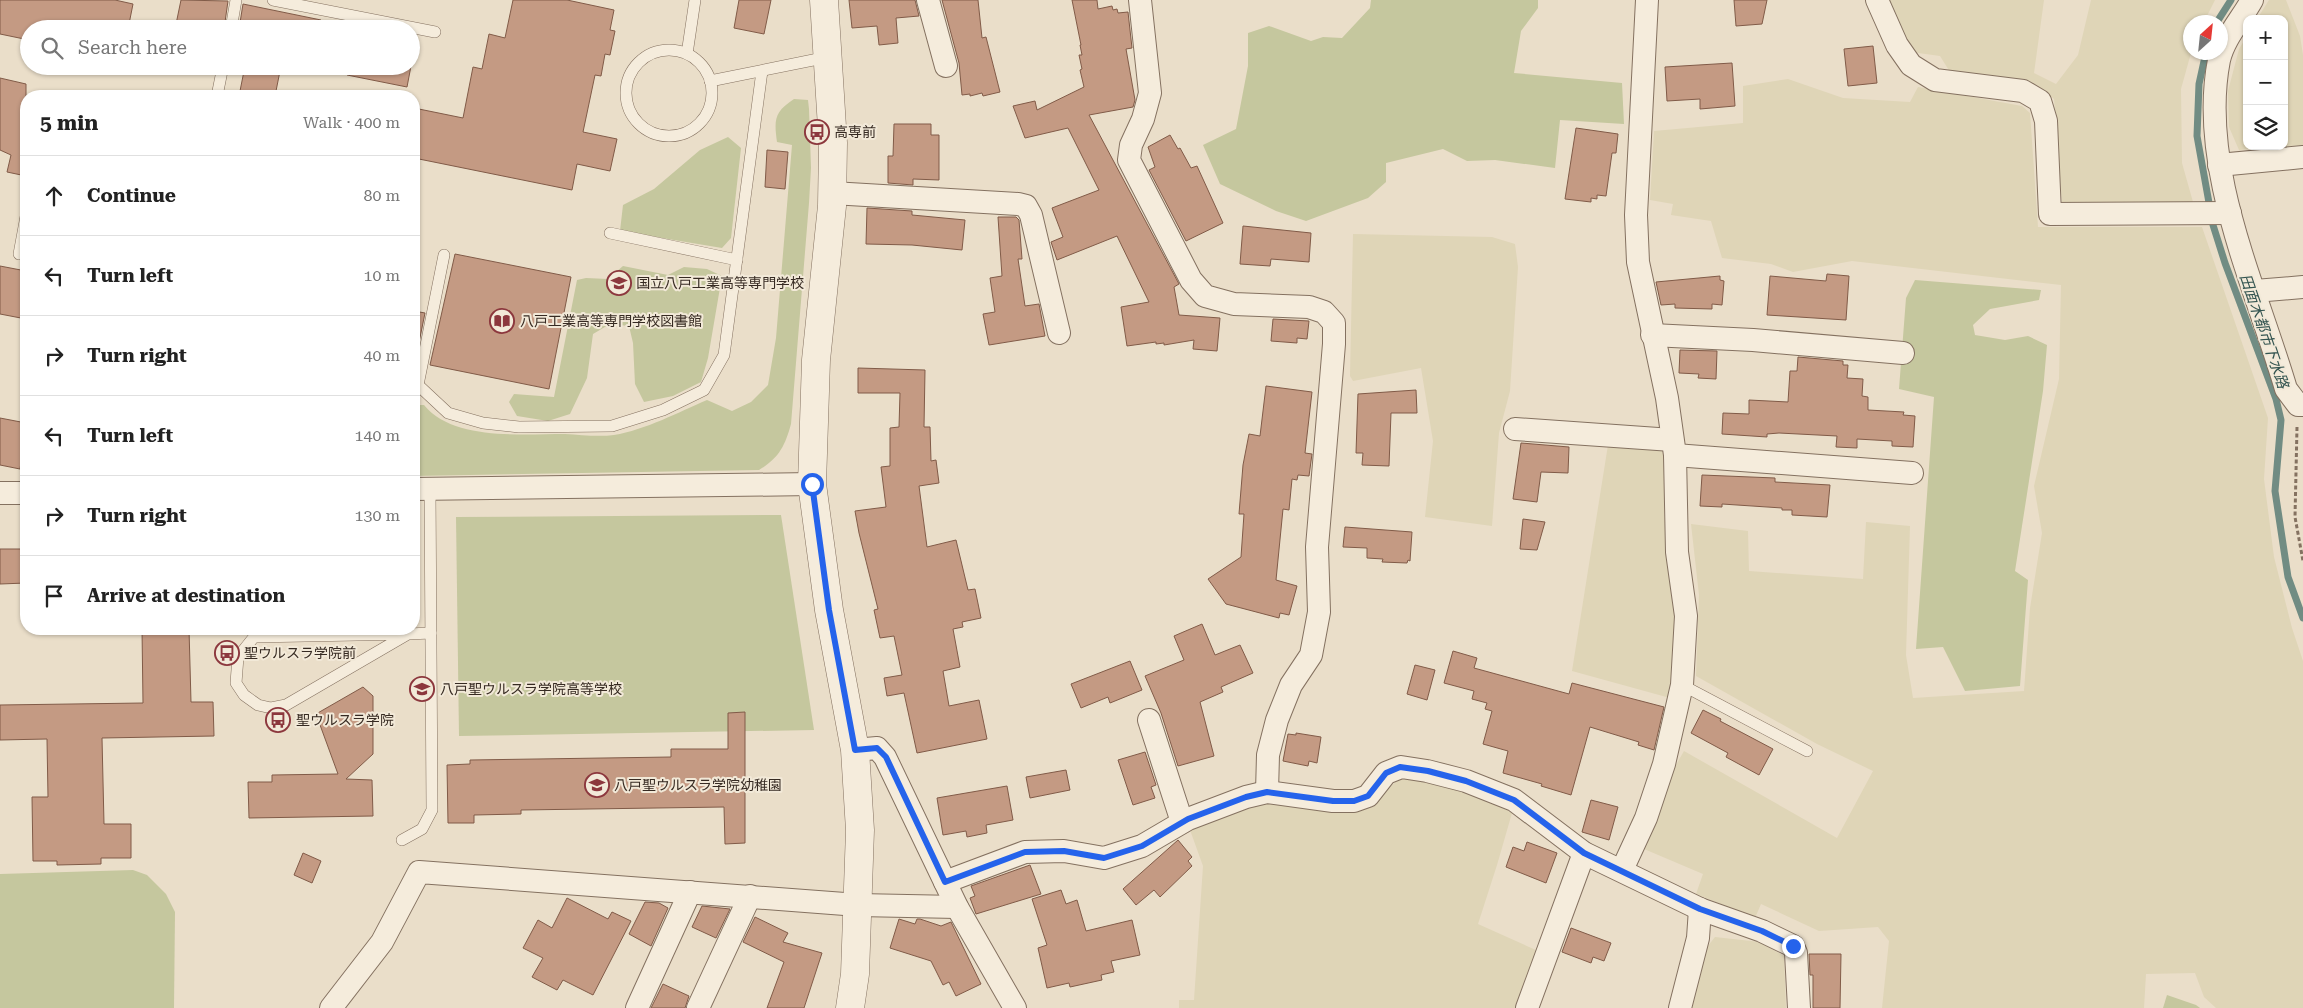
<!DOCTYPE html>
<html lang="en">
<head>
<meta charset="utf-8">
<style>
  :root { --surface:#fff; --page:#f6f6f6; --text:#222; --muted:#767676; --line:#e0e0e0 }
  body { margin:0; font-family:"Roboto Serif","Noto Sans JP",serif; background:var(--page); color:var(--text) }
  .controls { position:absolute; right:15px; top:15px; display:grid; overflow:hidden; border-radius:10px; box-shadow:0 1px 4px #0004 }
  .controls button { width:45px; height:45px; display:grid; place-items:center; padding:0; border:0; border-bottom:1px solid var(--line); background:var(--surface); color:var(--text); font:25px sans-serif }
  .compass { position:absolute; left:2183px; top:15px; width:45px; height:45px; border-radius:50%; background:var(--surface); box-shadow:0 1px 4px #0004; rotate:27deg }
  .stop { position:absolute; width:15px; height:15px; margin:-11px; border:4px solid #2563eb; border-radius:50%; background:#fff }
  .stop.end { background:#2563eb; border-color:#fff; box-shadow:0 1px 5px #0008 }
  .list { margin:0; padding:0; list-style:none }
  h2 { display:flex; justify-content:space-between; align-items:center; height:65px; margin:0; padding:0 20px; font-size:21px }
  h2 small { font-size:16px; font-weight:400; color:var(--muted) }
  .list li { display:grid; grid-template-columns:32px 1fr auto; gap:15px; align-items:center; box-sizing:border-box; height:80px; padding:0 20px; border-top:1px solid var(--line) }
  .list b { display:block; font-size:19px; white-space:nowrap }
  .list em { font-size:16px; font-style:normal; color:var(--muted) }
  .icon { flex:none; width:28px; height:28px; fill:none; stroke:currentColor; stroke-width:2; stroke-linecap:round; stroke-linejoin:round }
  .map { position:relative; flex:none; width:2303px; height:1008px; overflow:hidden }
  .search { position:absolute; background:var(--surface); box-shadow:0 1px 4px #0004; left:20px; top:20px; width:400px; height:55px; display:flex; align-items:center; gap:12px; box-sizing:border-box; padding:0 18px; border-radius:28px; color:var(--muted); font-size:19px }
  .panel { position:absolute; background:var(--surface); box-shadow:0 1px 4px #0004; left:20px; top:90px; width:400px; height:545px; border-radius:20px }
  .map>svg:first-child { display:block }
</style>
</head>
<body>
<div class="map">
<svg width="2303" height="1008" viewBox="0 0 2303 1008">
  <rect width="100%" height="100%" fill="#eadec9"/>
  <g fill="#dfd5b7">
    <polygon points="1888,0 2044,0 2034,73 2056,84 2078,55 2091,0 2215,0 2204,22 2190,22 2191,53 2181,89 2182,163 2193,202 2062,204 2054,99 2037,85 2024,81 1950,72 1940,56 1911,52"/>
    <polygon points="2269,0 2286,0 2300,36 2303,55 2303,145 2239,150 2229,127 2228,91 2239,49 2247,36 2247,146 2284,146 2284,19 2257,19"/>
    <polygon points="1788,79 1843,98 1910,102 1918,87 2022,106 2030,113 2038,227 2202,227 2268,418 2264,479 2274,557 2292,628 2303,661 2303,1008 2216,1008 2204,997 2195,973 2146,974 2144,1008 1882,1008 1889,941 1878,927 1819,931 1761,904 1755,918 1696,894 1703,874 1644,849 1664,786 1684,751 1837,838 1873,771 1817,744 1696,676 1699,595 1691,524 1748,531 1749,571 1863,579 1866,522 1910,526 1906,655 1913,698 2024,691 2030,608 2042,533 2034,486 2059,379 2061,285 1852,261 1793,272 1771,264 1722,258 1711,221 1671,215 1673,204 1650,200 1654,131 1743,123 1743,86"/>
    <polygon points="1353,234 1492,237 1515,244 1518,267 1510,391 1499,433 1492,526 1425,517 1433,441 1421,368 1353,381 1350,376"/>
    <polygon points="1608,445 1663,447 1667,457 1664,513 1672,589 1679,618 1670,698 1572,671"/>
    <polygon points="1420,777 1493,801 1512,813 1497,865 1478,924 1538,951 1516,1008 1179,1008 1179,1000 1194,1000 1203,866 1190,830 1256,804 1283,803 1342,811 1366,809 1400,778"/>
    <polygon points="1715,937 1760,942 1784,956 1786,1008 1692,1008 1707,947"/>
  </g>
  <g fill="#c5c79e">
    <polygon points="1371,0 1538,0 1538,8 1521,31 1514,73 1622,83 1624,124 1560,120 1555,168 1495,160 1467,161 1443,149 1386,163 1386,182 1368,198 1306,221 1276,211 1220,184 1203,145 1236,129 1248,66 1248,33 1269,26 1311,41 1323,37 1342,38 1370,8"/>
    <path d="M794,99L808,100L809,109L811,168L809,203L791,424C785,446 779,458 759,470L414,476V405H424C453,441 523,434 565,434C581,435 599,437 614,435C645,430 679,412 707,400L732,411L751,402L768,385L776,338L792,145L777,142C774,120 774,112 794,99Z"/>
    <polygon points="728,137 741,148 731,238 722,248 620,231 623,205 654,189 700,150"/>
    <polygon points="623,266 668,275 684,267 707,269 722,276 708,358 701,382 673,396 644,402 635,384 633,343 629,326 610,324 593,334 587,378 570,414 548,421 517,416 509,402 514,394 554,397 577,280 586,278 608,279"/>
    <polygon points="1915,280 2041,290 2039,300 1990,309 1973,325 1975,335 2005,340 2028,336 2047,345 2043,391 2015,571 2028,580 2020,686 1965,691 1943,647 1916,649 1934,397 1899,389 1906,298"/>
    <polygon points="781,515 814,730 459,736 456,517"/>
    <polygon points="133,870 147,875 166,894 175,912 174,1008 0,1008 0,874"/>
    <polygon points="2167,995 2196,1005 2200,1008 2163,1008"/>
  </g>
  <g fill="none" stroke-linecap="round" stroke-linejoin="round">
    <g stroke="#718c83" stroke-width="7">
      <polyline points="2217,22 2231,0"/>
      <polyline points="2206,52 2199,84 2197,136 2213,225 2225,263 2276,399 2281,420 2275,491 2288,577 2303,618"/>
    </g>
  </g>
  <g fill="#c49a83" stroke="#815b48">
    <polygon points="0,0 115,0 133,4 128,29 29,29 29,40 0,34"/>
    <polygon points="181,0 228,1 224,29 175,29"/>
    <polygon points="513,0 567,0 614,10 610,30 615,31 610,55 605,54 601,76 595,75 583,132 617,139 610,171 577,164 572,190 414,158 414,108 463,118 473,67 482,69 489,34 505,38"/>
    <polygon points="739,0 771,0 764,34 734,28"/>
    <polygon points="849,0 915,0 919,16 896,18 898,43 879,45 877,26 852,28"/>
    <polygon points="942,0 978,0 982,38 986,37 1000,92 983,96 982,93 970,96 970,94 962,95 959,63"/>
    <polygon points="1072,0 1097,0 1098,9 1112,6 1113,10 1117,9 1118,13 1128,12 1132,48 1126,49 1135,100 1133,107 1089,115 1179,284 1174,287 1179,315 1220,318 1217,351 1193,349 1194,340 1164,345 1164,343 1156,344 1156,342 1127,346 1121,307 1149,302 1117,236 1057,260 1051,242 1063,237 1052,208 1099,190 1068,128 1025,138 1013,106 1035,101 1037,110 1084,87 1080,70 1082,69 1079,55 1082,55 1080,45 1081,45"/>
    <polygon points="1734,0 1767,0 1762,24 1736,26"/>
    <polygon points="243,4 321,20 320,29 239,29"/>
    <polygon points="1873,46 1877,83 1848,86 1844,49"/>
    <polygon points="1732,63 1735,106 1700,109 1700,99 1667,101 1665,67"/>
    <polygon points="245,66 281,66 275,96 239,96"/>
    <polygon points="348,66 411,66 407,87 347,75"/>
    <polygon points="0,78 26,84 26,176 7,172 11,155 0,150"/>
    <polygon points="894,124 931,124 931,135 939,135 939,180 913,179 913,185 888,183 888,156 893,156"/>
    <polygon points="1576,128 1618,134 1616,153 1612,153 1606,196 1597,195 1597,199 1591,198 1591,202 1565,199"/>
    <polygon points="1170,135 1178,149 1180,148 1191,168 1197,166 1223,223 1186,241 1149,170 1155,167 1148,147"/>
    <polygon points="767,150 788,152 785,189 765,187"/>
    <polygon points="867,208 912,211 912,215 965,220 962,250 912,245 866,244"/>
    <polygon points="998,217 1016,217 1019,220 1022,259 1018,259 1025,306 1039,304 1045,336 989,345 983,314 995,312 990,278 1002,276"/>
    <polygon points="1243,226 1311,233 1309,262 1271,259 1270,266 1240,264"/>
    <polygon points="455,254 571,277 549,389 430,365"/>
    <polygon points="0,266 26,271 26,319 0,314"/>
    <polygon points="1827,274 1849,276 1846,320 1767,315 1770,276 1826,281"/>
    <polygon points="1720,276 1720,280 1724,281 1722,305 1712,304 1712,309 1675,308 1675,304 1661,305 1656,282"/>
    <polygon points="414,311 425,313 415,362 414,362"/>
    <polygon points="1273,319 1309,321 1307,339 1297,338 1297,343 1271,341"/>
    <polygon points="1680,350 1717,351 1716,379 1698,378 1699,374 1679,373"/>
    <polygon points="1798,357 1843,361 1843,365 1848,365 1847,378 1863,379 1862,396 1868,397 1868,410 1904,412 1903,415 1915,416 1913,447 1892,446 1892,441 1857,439 1857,448 1836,447 1837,436 1779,433 1767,434 1767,437 1722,434 1723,413 1749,414 1749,400 1788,402 1790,371 1797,371"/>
    <polygon points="858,368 925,370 924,427 930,427 931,461 936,460 939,483 919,486 927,547 956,540 968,590 975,589 981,618 962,622 963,627 953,629 960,667 943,671 949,706 979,700 987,739 917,753 904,693 887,696 884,678 902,675 894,636 880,638 874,610 878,609 859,533 855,511 886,507 881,467 890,466 890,428 899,427 900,393 858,393"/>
    <polygon points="1266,386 1312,392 1305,453 1312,454 1309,476 1298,475 1297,480 1292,479 1289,510 1283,509 1276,580 1297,586 1289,615 1280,613 1279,618 1226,604 1208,579 1241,557 1244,514 1239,514 1243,465 1249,434 1260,436"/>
    <polygon points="1416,390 1417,413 1391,413 1389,466 1362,465 1363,453 1356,453 1358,394"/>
    <polygon points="0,418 26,423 26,463 21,462 20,469 0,465"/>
    <polygon points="1521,443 1569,447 1568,473 1541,472 1537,502 1513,499"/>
    <polygon points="1702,475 1775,478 1775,482 1830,485 1827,517 1792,515 1792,510 1782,510 1782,508 1722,504 1722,507 1700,506"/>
    <polygon points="1523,519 1545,522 1537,550 1520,549"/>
    <polygon points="1345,527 1412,532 1410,561 1408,560 1407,563 1382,562 1383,559 1367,558 1367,548 1343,547"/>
    <polygon points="0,549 26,549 26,583 0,584"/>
    <polygon points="1202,624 1215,655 1240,645 1253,673 1221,687 1223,692 1200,702 1214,756 1178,766 1161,713 1145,676 1184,660 1174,636"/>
    <polygon points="142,629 189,629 191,702 213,702 214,736 102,738 104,824 131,824 131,858 101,858 101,864 57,865 57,861 33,861 32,797 48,797 47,739 0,740 0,705 143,703"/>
    <polygon points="1453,651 1477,658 1474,668 1569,694 1572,683 1664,707 1654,750 1638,745 1639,742 1590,727 1571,795 1541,786 1542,784 1503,773 1508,751 1483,744 1492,711 1485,709 1487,703 1472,699 1474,691 1444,683"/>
    <polygon points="1130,661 1142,690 1110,703 1108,697 1081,708 1071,684"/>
    <polygon points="1415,665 1435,670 1427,700 1407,694"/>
    <polygon points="363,687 373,696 373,754 346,779 372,780 373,816 249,818 248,782 272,782 272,775 338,774 316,714"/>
    <polygon points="1703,710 1721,719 1720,721 1773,749 1759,775 1726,757 1728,753 1691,733"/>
    <polygon points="745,712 745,843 725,844 724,807 521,810 521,814 474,815 474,823 448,823 447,765 470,764 470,760 671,757 671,749 728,749 728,713"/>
    <polygon points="1296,733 1321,737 1317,763 1309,761 1308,766 1283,761 1288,734 1296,735"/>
    <polygon points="1145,752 1156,785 1151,787 1155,798 1133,805 1118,760"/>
    <polygon points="1066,770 1070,790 1030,798 1026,777"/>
    <polygon points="1007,786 1013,820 986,825 987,833 967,837 966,831 943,835 937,798"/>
    <polygon points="1591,800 1618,807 1609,840 1582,832"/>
    <polygon points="1178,840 1192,857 1188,861 1192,866 1160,897 1154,890 1136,905 1123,889"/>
    <polygon points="1527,842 1557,853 1546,883 1506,867 1513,847 1524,851"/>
    <polygon points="303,853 321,861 312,883 294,875"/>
    <polygon points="1030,865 1041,894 976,914 970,898 975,896 971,886"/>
    <polygon points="1061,890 1066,904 1077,900 1086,931 1132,920 1140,955 1111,961 1114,972 1101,975 1102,980 1070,987 1069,983 1047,988 1038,948 1047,945 1032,899"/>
    <polygon points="567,898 608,919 612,912 631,921 593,995 563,980 557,990 532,977 543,958 523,948 538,920 552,928"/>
    <polygon points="645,902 659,903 668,908 651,946 629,934"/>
    <polygon points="702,906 730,909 716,938 692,927"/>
    <polygon points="755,917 788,933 783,942 822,953 804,1008 767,1008 784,962 743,942"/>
    <polygon points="899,919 915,924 917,919 920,919 941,926 951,922 981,984 956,996 949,982 943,985 931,961 890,948"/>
    <polygon points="1571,928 1611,943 1604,961 1593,957 1591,963 1562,952"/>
    <polygon points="1809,954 1841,954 1840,1008 1813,1008 1813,975 1810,975"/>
    <polygon points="663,984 689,996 685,1008 651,1008"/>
  </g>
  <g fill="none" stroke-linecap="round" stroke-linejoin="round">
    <defs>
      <g id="service">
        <polyline points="273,0 435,32"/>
        <polyline points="231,29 236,0"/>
        <circle cx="669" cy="93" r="43"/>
        <polyline points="687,54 695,0"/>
        <polyline points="710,81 828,57"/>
        <polyline points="217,96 223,66"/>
        <polyline points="610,233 737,260"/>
        <polyline points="19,254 26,216"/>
        <polyline points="414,384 418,385 448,413 483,423 519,427 612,426 663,410 704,390 724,355 762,71"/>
        <polyline points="418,385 444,255"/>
        <polyline points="408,634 286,705 271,708 258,705 244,695 236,683 238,657 254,637 408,634 431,633"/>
        <polyline points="1682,685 1807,751"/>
        <polyline points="402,840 422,829 432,810 430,489"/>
      </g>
      <g id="minor">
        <polyline points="928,0 946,66"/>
        <polyline points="1140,0 1150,93 1143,119 1131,145 1129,160 1191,280 1205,296 1234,304 1309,307 1324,312 1334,323 1334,344 1317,547 1319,612 1311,655 1291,685 1277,720 1268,755 1267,792"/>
        <polyline points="1877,0 1897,45 1911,65 1935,80 2023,91 2040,101 2046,121 2050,214 2230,213"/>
        <path d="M2252,0C2241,20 2224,38 2219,60C2198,167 2256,287 2286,389L2298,405H2303"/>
        <polyline points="2219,165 2303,157"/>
        <polyline points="832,193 1018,204 1026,206 1031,215 1059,333"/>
        <polyline points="2255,291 2303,287"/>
        <polyline points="1652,335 1753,340 1903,353"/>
        <polyline points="1515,429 1672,440"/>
        <polyline points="1675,455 1912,473"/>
        <polyline points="414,489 812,484"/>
        <polyline points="0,493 26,493"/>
        <polyline points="1149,720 1182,822"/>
        <polyline points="855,750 877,748 885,757 957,907 1015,1008"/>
        <polyline points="1622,870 1646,818 1664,764 1682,685 1686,616 1677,552 1675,455 1667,398 1638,262 1636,215 1647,0"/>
        <polyline points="945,882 1025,852 1064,851 1104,858 1142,846 1188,819 1246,797 1267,792 1333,801 1354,801 1368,796 1386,773 1401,767 1427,771 1466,781 1514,800 1584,853 1700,909 1762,931 1793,946 1796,953 1799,1008"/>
        <polyline points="331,1008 382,942 419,872 858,905 957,907"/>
        <polyline points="637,1008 690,892"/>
        <polyline points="698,1008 750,896"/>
        <polyline points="1527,1008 1584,853"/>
        <polyline points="1680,1008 1698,938 1700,909"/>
      </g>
      <polyline id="tertiary" points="824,0 833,143 832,206 816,360 812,484 829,610 855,750 860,830 855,974 850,1008"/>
    </defs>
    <use href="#service" stroke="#847160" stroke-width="12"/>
    <use href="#minor" stroke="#847160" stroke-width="24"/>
    <use href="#tertiary" stroke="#847160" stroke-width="29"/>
    <polyline stroke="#847160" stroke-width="3" stroke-dasharray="4 2.5" stroke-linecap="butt" points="2297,427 2295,517 2303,561"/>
    <use href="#service" stroke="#f5ecdc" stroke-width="11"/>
    <use href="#minor" stroke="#f5ecdc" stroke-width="22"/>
    <use href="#tertiary" stroke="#f5ecdc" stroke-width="28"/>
  </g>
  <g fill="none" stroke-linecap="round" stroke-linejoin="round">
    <polyline stroke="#2563eb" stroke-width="6" points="812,484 829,610 855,750 877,748 886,757 945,882 1025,852 1064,851 1104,858 1142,846 1188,819 1246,797 1267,792 1333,801 1354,801 1368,796 1386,773 1400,767 1428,771 1466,781 1514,800 1584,853 1700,909 1762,931 1793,946"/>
  </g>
  <defs>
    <symbol id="bus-ring" viewBox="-11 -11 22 22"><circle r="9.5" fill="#f2e9d8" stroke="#8c373d" stroke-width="1.5"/><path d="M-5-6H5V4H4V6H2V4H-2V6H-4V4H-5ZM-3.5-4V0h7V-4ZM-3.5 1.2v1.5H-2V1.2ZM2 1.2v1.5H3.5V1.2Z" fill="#8c373d"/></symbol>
    <symbol id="university-ring" viewBox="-11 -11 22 22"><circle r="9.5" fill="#f2e9d8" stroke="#8c373d" stroke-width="1.5"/><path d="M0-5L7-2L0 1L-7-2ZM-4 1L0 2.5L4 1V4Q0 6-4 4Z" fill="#8c373d"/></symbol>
    <symbol id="library-ring" viewBox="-11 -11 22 22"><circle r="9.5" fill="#f2e9d8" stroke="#8c373d" stroke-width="1.5"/><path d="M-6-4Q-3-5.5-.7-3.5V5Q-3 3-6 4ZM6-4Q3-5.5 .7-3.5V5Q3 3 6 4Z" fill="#8c373d"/></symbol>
    <symbol id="school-ring" viewBox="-11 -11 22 22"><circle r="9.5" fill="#f2e9d8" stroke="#8c373d" stroke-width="1.5"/><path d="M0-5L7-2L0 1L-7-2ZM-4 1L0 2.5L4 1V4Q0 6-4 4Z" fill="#8c373d"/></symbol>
  </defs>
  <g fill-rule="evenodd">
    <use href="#bus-ring" x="803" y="118" width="28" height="28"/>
    <use href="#university-ring" x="605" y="269" width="28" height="28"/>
    <use href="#library-ring" x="488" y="307" width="28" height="28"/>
    <use href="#bus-ring" x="213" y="639" width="28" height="28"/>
    <use href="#school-ring" x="408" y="675" width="28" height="28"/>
    <use href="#bus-ring" x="264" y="706" width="28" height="28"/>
    <use href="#school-ring" x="583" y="771" width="28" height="28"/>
  </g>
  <g text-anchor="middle" stroke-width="4" stroke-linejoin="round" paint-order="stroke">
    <g font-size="14" fill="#362a22" stroke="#f2e9d8" text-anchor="start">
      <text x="834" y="137">高専前</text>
      <text x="636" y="288">国立八戸工業高等専門学校</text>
      <text x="520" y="326">八戸工業高等専門学校図書館</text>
      <text x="244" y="658">聖ウルスラ学院前</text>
      <text x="440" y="694">八戸聖ウルスラ学院高等学校</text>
      <text x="296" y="725">聖ウルスラ学院</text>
      <text x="614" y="790">八戸聖ウルスラ学院幼稚園</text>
    </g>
    <g font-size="15" font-style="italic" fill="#335450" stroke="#f2e9d8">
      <text transform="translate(2264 331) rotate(71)" y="5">田面木都市下水路</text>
    </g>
  </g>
</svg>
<div class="controls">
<button>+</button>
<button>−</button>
<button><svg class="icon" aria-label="layers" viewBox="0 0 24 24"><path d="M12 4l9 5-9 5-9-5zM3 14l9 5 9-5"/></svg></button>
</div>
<svg class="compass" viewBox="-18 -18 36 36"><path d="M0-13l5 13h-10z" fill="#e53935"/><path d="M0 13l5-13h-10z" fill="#767676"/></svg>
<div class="stop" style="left:812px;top:484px"></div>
<div class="stop end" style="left:1793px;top:946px"></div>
<div class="search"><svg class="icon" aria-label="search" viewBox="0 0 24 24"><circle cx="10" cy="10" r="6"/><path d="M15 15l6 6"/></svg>Search here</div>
<section class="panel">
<h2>5 min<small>Walk · 400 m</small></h2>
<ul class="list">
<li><svg class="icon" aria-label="ahead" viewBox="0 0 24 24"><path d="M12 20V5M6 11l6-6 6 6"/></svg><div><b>Continue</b></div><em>80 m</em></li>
<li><svg class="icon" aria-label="left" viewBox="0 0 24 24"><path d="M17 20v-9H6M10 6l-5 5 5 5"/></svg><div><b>Turn left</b></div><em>10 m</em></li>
<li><svg class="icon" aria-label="right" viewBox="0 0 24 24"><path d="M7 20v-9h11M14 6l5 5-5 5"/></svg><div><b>Turn right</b></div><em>40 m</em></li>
<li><svg class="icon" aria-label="left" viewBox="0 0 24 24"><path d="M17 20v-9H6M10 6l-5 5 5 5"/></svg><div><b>Turn left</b></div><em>140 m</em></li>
<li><svg class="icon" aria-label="right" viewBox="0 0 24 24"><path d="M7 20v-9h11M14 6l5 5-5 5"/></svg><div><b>Turn right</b></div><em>130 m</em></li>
<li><svg class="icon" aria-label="arrive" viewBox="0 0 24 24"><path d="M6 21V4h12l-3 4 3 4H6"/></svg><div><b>Arrive at destination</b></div></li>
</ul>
</section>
</div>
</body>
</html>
